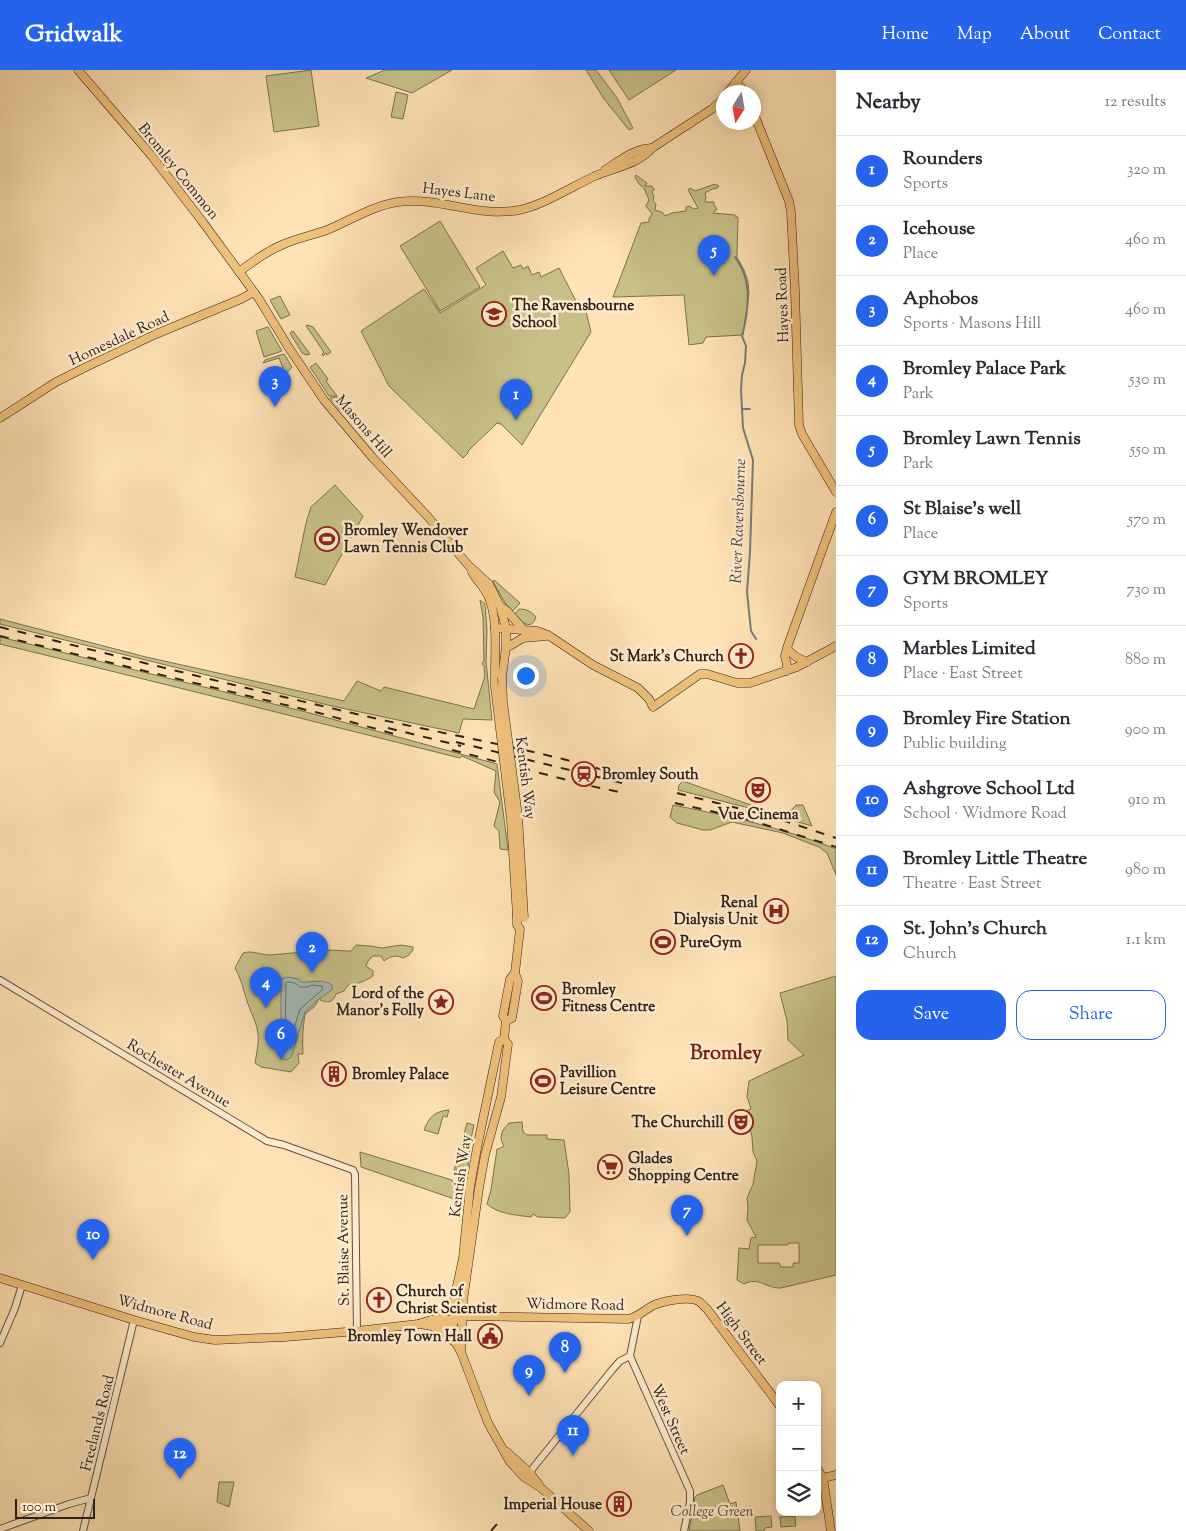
<!DOCTYPE html>
<html lang="en">
<head>
<meta charset="utf-8">
<style>
  :root { --surface:#fff; --page:#f7f7f7; --text:#2b2b33; --muted:#7c7c81; --line:#e1e1e2; --accent:#2563eb }
  body { margin:0; font-family:"Sorts Mill Goudy",serif; background:var(--page); color:var(--text) }
  .controls { position:absolute; right:15px; bottom:15px; display:grid; overflow:hidden; border-radius:10px; box-shadow:0 2px 8px #0003 }
  .controls button { width:45px; height:45px; display:grid; place-items:center; padding:0; border:0; border-bottom:1px solid var(--line); background:var(--surface); color:var(--text); font:25px sans-serif }
  .compass { position:absolute; left:716px; top:15px; width:45px; height:45px; border-radius:50%; background:var(--surface); box-shadow:0 2px 8px #0003; rotate:191deg }
  .scale { position:absolute; left:15px; bottom:12px; width:80px; box-sizing:border-box; padding-left:5px; border:2px solid #2f2118; border-top:0; font-size:14px; line-height:18px; white-space:nowrap; color:#2f2118; -webkit-text-stroke:4px #ffeccf; paint-order:stroke }
  .you { position:absolute; left:525px; top:605px; width:18px; height:18px; margin:-12px; border:4px solid #fff; border-radius:50%; background:#1a73e8; box-shadow:0 0 0 8px #1a73e833 }
  .badge { display:grid; place-items:center; width:32px; height:32px; border-radius:50%; background:var(--accent); color:#fff; font-size:16px; font-weight:700 }
  .pin { position:absolute; translate:-50% -41px; filter:drop-shadow(0 1px 2px #0008) }
  .pin::after { content:''; position:absolute; top:26px; width:18px; height:15px; background:inherit; clip-path:polygon(0 0,100% 0,50% 100%) }
  .list { margin:0; padding:0; list-style:none }
  h2 { display:flex; justify-content:space-between; align-items:center; height:65px; margin:0; padding:0 20px; font-size:21px }
  h2 small { font-size:16px; font-weight:400; color:var(--muted) }
  .list li { display:grid; grid-template-columns:32px 1fr auto; gap:15px; align-items:center; box-sizing:border-box; height:70px; padding:0 20px; border-top:1px solid var(--line) }
  .list b { display:block; font-size:19px; white-space:nowrap }
  .list p { margin:0; font-size:16px; white-space:nowrap; color:var(--muted) }
  .list em { font-size:16px; font-style:normal; color:var(--muted) }
  .actions { display:flex; gap:10px; padding:15px 20px }
  .actions a { flex:1; padding:11px 0; border:1px solid var(--accent); border-radius:15px; text-align:center; font-size:18px; color:var(--accent) }
  .actions .main { background:var(--accent); color:#fff }
  .icon { flex:none; width:28px; height:28px; fill:none; stroke:currentColor; stroke-width:2; stroke-linecap:round; stroke-linejoin:round }
  .map { position:relative; flex:none; width:836px; height:1461px; overflow:hidden }
  header { display:flex; align-items:center; gap:30px; box-sizing:border-box; height:70px; padding:0 25px; background:var(--accent); color:#fff }
  header strong { font-size:24px }
  nav { display:flex; gap:28px; margin-inline-start:auto; font-size:18px }
  main { display:flex }
  aside { flex:1; background:var(--surface) }
  .map>svg:first-child { display:block }
</style>
</head>
<body>
<header>
<strong>Gridwalk</strong>
<nav><a>Home</a><a>Map</a><a>About</a><a>Contact</a></nav>
</header>
<main>
<div class="map">
<svg width="836" height="1461" viewBox="0 0 836 1461">
  <rect width="100%" height="100%" fill="#ffe2b5"/>
  <filter id="stains"><feTurbulence type="fractalNoise" baseFrequency=".004" numOctaves="4"/><feColorMatrix values="0 0 0 0 .2 0 0 0 0 .09 0 0 0 0 .02 0 0 0 .5 -.17"/></filter>
  <radialGradient id="worn" r=".72"><stop offset=".6" stop-color="#630" stop-opacity="0"/><stop offset="1" stop-color="#630" stop-opacity=".3"/></radialGradient>
  <g fill="#c7c188" stroke="#7b7150" fill-rule="evenodd">
    <polygon points="311,0 319,56 274,62 266,6"/>
    <polygon points="385,0 452,0 412,23 366,8"/>
    <polygon points="586,0 596,0 617,28 633,58 629,60 604,29"/>
    <polygon points="609,0 676,0 629,30"/>
    <polygon points="396,22 408,25 403,49 391,47"/>
    <polygon points="636,105 647,113 645,116 652,116 654,119 652,123 654,126 653,131 656,134 655,140 662,142 665,146 672,143 686,141 686,137 689,136 694,139 698,138 688,120 690,118 695,121 715,114 719,116 717,118 712,119 705,123 706,128 705,132 714,132 714,135 717,139 713,143 735,145 736,147 738,147 737,187 744,200 748,212 749,223 743,265 706,267 703,273 689,275 684,225 613,227 641,153 649,152 649,149 652,144 646,136 649,130 644,118 639,114 635,107"/>
    <polygon points="440,151 480,217 440,241 400,176"/>
    <polygon points="503,181 513,198 521,195 523,199 528,196 532,205 539,202 541,207 559,198 580,239 585,237 591,262 522,375 501,354 497,353 468,381 468,383 463,388 389,316 361,261 424,219 440,243 486,215 476,198"/>
    <polygon points="280,226 290,245 281,249 270,230"/>
    <polygon points="307,255 313,257 331,282 327,285 326,283 323,286 322,284 324,282 306,256"/>
    <polygon points="268,257 282,281 264,287 256,261"/>
    <polygon points="293,261 310,284 306,285 302,283 290,263"/>
    <polygon points="284,284 292,297 280,311 277,300 283,298 279,288 263,293 265,290"/>
    <polygon points="316,293 328,309 326,311 337,326 329,326 310,297"/>
    <polygon points="332,327 338,327 345,336 340,340 330,328"/>
    <polygon points="335,415 363,446 325,515 295,507 306,453 311,437"/>
    <polygon points="494,510 520,533 511,543 493,512"/>
    <polygon points="480,530 485,534 487,560 486,591 492,650 463,649 459,663 332,636 0,554 0,549 146,587 344,631 357,611 381,621 384,617 474,639 485,606 484,596 482,594 484,590 483,547"/>
    <path d="M519,539C526,539 531,541 536,547C531,562 521,551 514,545Z"/>
    <path d="M0,567L306,642L497,694L508,780L500,779L499,761L494,756L500,732L494,722L496,701L462,686L460,688C307,650 154,611 0,574Z"/>
    <polygon points="683,711 779,745 788,744 796,735 803,735 812,756 753,739 678,720 679,715"/>
    <path d="M673,735C729,746 783,758 836,779V805L827,783L819,777L783,763L732,752L710,760H703L677,753L670,747Z"/>
    <path d="M356,875L370,876L382,878L401,875L413,877V880L409,885L403,888C395,884 390,887 384,891L381,886H373L368,891L366,896L373,901V906C368,910 355,915 348,915L344,921L336,924C333,933 328,933 320,930V922L325,918C313,909 309,919 297,914C293,913 291,910 286,909L283,913C283,927 283,941 283,954C283,964 279,977 283,986L287,985C290,979 295,970 295,963C295,959 293,955 294,951C297,940 305,927 317,928L318,931L314,937L305,944C303,957 302,969 303,984H298L299,993L291,1002L261,997L255,993C257,981 260,969 257,958C255,949 250,941 247,931C243,918 242,911 235,898L243,883C253,880 260,885 270,885L327,880L348,881H351Z"/>
    <path d="M836,906V1205L781,1218C767,1219 759,1206 744,1214L737,1210L739,1178L749,1179L751,1168L756,1167L747,1150L748,1138L747,1128L753,1114L757,1091L753,1082L752,1067L746,1041L751,1039L747,1026L749,1011L804,985L788,970L787,951L780,923ZM788,1173H799V1193H793V1197H781L779,1193H758V1175H788Z"/>
    <path d="M449,1040L447,1047L443,1046L438,1064L424,1060C429,1047 435,1041 449,1040Z"/>
    <path d="M522,1052L523,1062L527,1065H547V1069L564,1070L569,1104L570,1142L565,1148L538,1147L533,1144L531,1147C516,1145 498,1144 487,1134L491,1120L497,1079H499L504,1076C498,1067 502,1060 509,1053Z"/>
    <polygon points="467,1053 474,1055 471,1069 467,1105 458,1107 457,1100 454,1100"/>
    <polygon points="360,1082 452,1110 454,1116 465,1120 463,1132 361,1097"/>
    <polygon points="219,1412 234,1412 229,1437 217,1432"/>
    <polygon points="723,1415 730,1434 736,1432 740,1461 689,1461 695,1427 697,1425"/>
    <polygon points="771,1446 772,1457 765,1458 764,1461 756,1461 755,1447"/>
    <polygon points="795,1446 796,1456 781,1457 780,1447"/>
  </g>
  <path fill="#a4bcb8" stroke="#757e78" d="M287,907L299,909L301,912C312,913 322,908 332,915V920L320,928L305,942L292,985L290,988L285,990L281,988L279,984L281,978V909Z"/>
  <g fill="none" stroke-linecap="round" stroke-linejoin="round">
    <polygon stroke="#6a6e68" stroke-width="1" points="288,912 295,913 300,917 307,917 312,915 322,916 323,919 300,939 290,972 288,974 285,971 286,913"/>
    <g stroke="#757e78" stroke-width="2">
      <path d="M735,187C738,192 741,196 743,201C751,220 747,247 742,266L746,276L745,293L742,305L741,320L743,358L753,390L750,482L747,522L751,561L756,569"/>
      <polyline points="742,339 750,339"/>
    </g>
    <defs>
      <g id="minor">
        <polyline points="0,910 267,1071 284,1075 353,1100 355,1104 357,1261"/>
        <polyline points="638,1246 630,1286 690,1421 690,1432 684,1461"/>
        <polyline points="0,1273 15,1238 22,1215"/>
        <polyline points="529,1407 533,1398 612,1300 620,1291 630,1286"/>
        <polyline points="0,1459 69,1434 91,1428"/>
        <polyline points="83,1461 134,1250"/>
      </g>
      <g id="major">
        <polyline points="78,0 151,85 202,151 259,229 289,278 324,330 372,387 429,448 468,495 489,514 500,536 506,558 506,577 502,607"/>
        <polyline points="736,12 745,22"/>
        <polyline points="728,22 746,0"/>
        <polyline points="754,44 789,131 791,142 795,221 799,355 802,364 836,422"/>
        <path d="M605,100C619,91 635,78 652,78"/>
        <path d="M239,202C253,191 267,181 284,174C298,168 313,165 327,160C351,150 372,136 398,132C438,126 478,148 519,140C542,136 573,116 595,106C614,98 639,94 652,78L712,39L724,28"/>
        <polyline points="0,348 56,312 86,297 156,264 241,229 254,222"/>
        <path d="M472,502C477,511 485,518 489,528C499,552 494,590 495,617"/>
        <polyline points="500,536 507,541 523,559"/>
        <polyline points="495,558 537,561 548,565 593,595 638,618 649,629 653,637 700,604 707,604 737,613 750,613 797,597 836,576"/>
        <polyline points="506,578 523,568 546,566"/>
        <polyline points="787,579 796,587 807,592"/>
        <polyline points="786,601 787,595 785,586 788,575 836,442"/>
        <polyline points="517,846 517,855 520,859 515,903 510,909 503,946 506,951 504,969 499,972 477,1078 470,1117 463,1188 454,1230 453,1265 456,1273 461,1282 488,1353 510,1392 524,1407 540,1417 589,1461"/>
        <polyline points="506,951 512,948 518,911 515,903"/>
        <polyline points="0,1208 134,1250 194,1267 215,1270 285,1267 357,1261 418,1254 431,1250 442,1248 453,1251"/>
        <path d="M420,1254C429,1256 437,1257 445,1254C453,1252 460,1247 468,1246L628,1249C638,1247 643,1241 652,1236C662,1231 688,1226 698,1231C702,1233 704,1237 707,1239L780,1336"/>
        <polyline points="432,1256 456,1273"/>
        <polyline points="461,1280 463,1231 479,1118 485,1085 501,1027 508,974 504,969"/>
        <polyline points="507,1382 530,1403 539,1415"/>
        <polyline points="817,1398 823,1408 831,1461"/>
        <polyline points="823,1408 836,1405"/>
      </g>
    </defs>
    <use href="#minor" stroke="#63513f" stroke-width="8"/>
    <use href="#major" stroke="#2f2118" stroke-width="9"/>
    <use href="#minor" stroke="#ffeccf" stroke-width="6"/>
    <use href="#major" stroke="#f0c17a" stroke-width="8"/>
    <g stroke="#2f2118" stroke-width="2" stroke-dasharray="9 9" stroke-linecap="butt">
      <path d="M0,557C121,587 243,618 365,646C452,666 541,680 627,707"/>
      <polyline points="0,566 323,644 394,664"/>
      <polyline points="388,658 461,676"/>
      <polyline points="456,672 626,714"/>
      <polyline points="452,680 586,715 624,723"/>
      <polyline points="677,723 773,747 836,768"/>
      <polyline points="675,733 750,750 836,777"/>
      <polyline points="491,1461 497,1454"/>
    </g>
    <defs>
      <g id="major-bridge">
        <polyline points="502,607 503,632 518,746 524,848"/>
        <polyline points="495,617 511,750 517,846"/>
      </g>
    </defs>
    <use href="#major-bridge" stroke="#2f2118" stroke-width="9" stroke-linecap="butt"/>
    <use href="#major-bridge" stroke="#f0c17a" stroke-width="8"/>
  </g>
  <defs>
    <symbol id="school-ring" viewBox="-11 -11 22 22"><circle r="9.5" fill="#ffeccf" stroke="#8f2418" stroke-width="1.5"/><path d="M0-5L7-2L0 1L-7-2ZM-4 1L0 2.5L4 1V4Q0 6-4 4Z" fill="#8f2418"/></symbol>
    <symbol id="stadium-ring" viewBox="-11 -11 22 22"><circle r="9.5" fill="#ffeccf" stroke="#8f2418" stroke-width="1.5"/><path d="M0-5a6.5 5 0 1 0 0 10a6.5 5 0 1 0 0-10ZM-3.5-1.8h7v3.6h-7Z" fill="#8f2418"/></symbol>
    <symbol id="church-ring" viewBox="-11 -11 22 22"><circle r="9.5" fill="#ffeccf" stroke="#8f2418" stroke-width="1.5"/><path d="M-1.2-6h2.4v3.5h3.3v2.4h-3.3V6h-2.4V-.1h-3.3v-2.4h3.3Z" fill="#8f2418"/></symbol>
    <symbol id="station-ring" viewBox="-11 -11 22 22"><circle r="9.5" fill="#ffeccf" stroke="#8f2418" stroke-width="1.5"/><path d="M-3-6H3Q5-6 5-4V2Q5 4 3 4L4.5 6H3L1.5 4h-3L-3 6H-4.5L-3 4Q-5 4-5 2V-4Q-5-6-3-6ZM-3.5-4v3h7v-3ZM-3.5 1v1.5H-2V1ZM2 1v1.5H3.5V1Z" fill="#8f2418"/></symbol>
    <symbol id="theatre-ring" viewBox="-11 -11 22 22"><circle r="9.5" fill="#ffeccf" stroke="#8f2418" stroke-width="1.5"/><path d="M-5-5.5Q0-4 5-5.5V0Q5 5 0 6Q-5 5-5 0ZM-3.3-2.5H-1v1.5H-3.3ZM1-2.5H3.3v1.5H1ZM-2.8 1Q0 5.5 2.8 1Z" fill="#8f2418"/></symbol>
    <symbol id="hospital-ring" viewBox="-11 -11 22 22"><circle r="9.5" fill="#ffeccf" stroke="#8f2418" stroke-width="1.5"/><path d="M-5-5h3v3.5h4V-5h3V5h-3V1.5h-4V5h-3Z" fill="#8f2418"/></symbol>
    <symbol id="sight-ring" viewBox="-11 -11 22 22"><circle r="9.5" fill="#ffeccf" stroke="#8f2418" stroke-width="1.5"/><path d="M0-6L1.8-2.2L6-1.7L2.9 1.2L3.7 5.4L0 3.3L-3.7 5.4L-2.9 1.2L-6-1.7L-1.8-2.2Z" fill="#8f2418"/></symbol>
    <symbol id="building-ring" viewBox="-11 -11 22 22"><circle r="9.5" fill="#ffeccf" stroke="#8f2418" stroke-width="1.5"/><path d="M-4-6H4V6H1V3H-1V6H-4ZM-2.5-4.3h1.7v1.8h-1.7ZM.8-4.3h1.7v1.8H.8ZM-2.5-1h1.7V.8h-1.7ZM.8-1h1.7V.8H.8Z" fill="#8f2418"/></symbol>
    <symbol id="supermarket-ring" viewBox="-11 -11 22 22"><circle r="9.5" fill="#ffeccf" stroke="#8f2418" stroke-width="1.5"/><path d="M-6-5.5h2.5l.6 2H6L4.5 2H-2.5L-4.4-4H-6ZM-1.5 3.2a1.3 1.3 0 1 0 .1 0ZM3 3.2a1.3 1.3 0 1 0 .1 0Z" fill="#8f2418"/></symbol>
    <symbol id="civic-ring" viewBox="-11 -11 22 22"><circle r="9.5" fill="#ffeccf" stroke="#8f2418" stroke-width="1.5"/><path d="M-.6-6.5H3V-4.5H.6V-3L4-1V1h2V6H-6V1h2V-1L-.6-3ZM-1.2 2.5V6h2.4V2.5Z" fill="#8f2418"/></symbol>
  </defs>
  <g fill-rule="evenodd">
    <use href="#school-ring" x="480" y="230" width="28" height="28"/>
    <use href="#stadium-ring" x="313" y="455" width="28" height="28"/>
    <use href="#church-ring" x="727" y="572" width="28" height="28"/>
    <use href="#station-ring" x="570" y="690" width="28" height="28"/>
    <use href="#theatre-ring" x="744" y="706" width="28" height="28"/>
    <use href="#hospital-ring" x="762" y="827" width="28" height="28"/>
    <use href="#stadium-ring" x="649" y="858" width="28" height="28"/>
    <use href="#stadium-ring" x="530" y="914" width="28" height="28"/>
    <use href="#sight-ring" x="427" y="918" width="28" height="28"/>
    <use href="#building-ring" x="320" y="990" width="28" height="28"/>
    <use href="#stadium-ring" x="529" y="997" width="28" height="28"/>
    <use href="#theatre-ring" x="727" y="1038" width="28" height="28"/>
    <use href="#supermarket-ring" x="596" y="1083" width="28" height="28"/>
    <use href="#church-ring" x="365" y="1216" width="28" height="28"/>
    <use href="#civic-ring" x="476" y="1252" width="28" height="28"/>
    <use href="#building-ring" x="605" y="1420" width="28" height="28"/>
  </g>
  <g text-anchor="middle" stroke-width="5" stroke-linejoin="round" paint-order="stroke">
    <g font-size="15" fill="#2f2118" stroke="#ffeccf">
      <text transform="translate(179 101) rotate(51)" y="5">Bromley Common</text>
      <text transform="translate(459 122) rotate(7)" y="5">Hayes Lane</text>
      <text transform="translate(782 235) rotate(-92)" y="5">Hayes Road</text>
      <text transform="translate(119 268) rotate(-25)" y="5">Homesdale Road</text>
      <text transform="translate(364 356) rotate(49)" y="5">Masons Hill</text>
      <text transform="translate(526 708) rotate(83)" y="5">Kentish Way</text>
      <text transform="translate(179 1003) rotate(31)" y="5">Rochester Avenue</text>
      <text transform="translate(460 1106) rotate(-82)" y="5">Kentish Way</text>
      <text transform="translate(343 1180) rotate(-91)" y="5">St. Blaise Avenue</text>
      <text transform="translate(575 1234) rotate(1)" y="5">Widmore Road</text>
      <text transform="translate(165 1242) rotate(15)" y="5">Widmore Road</text>
      <text transform="translate(742 1263) rotate(53)" y="5">High Street</text>
      <text transform="translate(671 1349) rotate(66)" y="5">West Street</text>
      <text transform="translate(97 1353) rotate(-76)" y="5">Freelands Road</text>
    </g>
    <g font-size="15" font-weight="bold" fill="#2f2118" stroke="#ffeccf" text-anchor="start">
      <text x="512" y="240">The Ravensbourne<tspan x="512" dy="17">School</tspan></text>
      <text x="344" y="465">Bromley Wendover<tspan x="344" dy="17">Lawn Tennis Club</tspan></text>
      <text x="724" y="591" text-anchor="end">St Mark's Church</text>
      <text x="602" y="709">Bromley South</text>
      <text x="758" y="749" text-anchor="middle">Vue Cinema</text>
      <text x="758" y="837" text-anchor="end">Renal<tspan x="758" dy="17">Dialysis Unit</tspan></text>
      <text x="680" y="877">PureGym</text>
      <text x="562" y="924">Bromley<tspan x="562" dy="17">Fitness Centre</tspan></text>
      <text x="424" y="928" text-anchor="end">Lord of the<tspan x="424" dy="17">Manor's Folly</tspan></text>
      <text x="560" y="1007">Pavillion<tspan x="560" dy="17">Leisure Centre</tspan></text>
      <text x="352" y="1009">Bromley Palace</text>
      <text x="724" y="1057" text-anchor="end">The Churchill</text>
      <text x="628" y="1093">Glades<tspan x="628" dy="17">Shopping Centre</tspan></text>
      <text x="396" y="1226">Church of<tspan x="396" dy="17">Christ Scientist</tspan></text>
      <text x="472" y="1271" text-anchor="end">Bromley Town Hall</text>
      <text x="602" y="1439" text-anchor="end">Imperial House</text>
    </g>
    <g font-size="15" font-style="italic" fill="#5d513a" stroke="#ffeccf">
      <text x="712" y="1446">College Green</text>
    </g>
    <g font-size="16" font-style="italic" fill="#525048" stroke="#ffeccf">
      <text transform="translate(737 451) rotate(-88)" y="6">River Ravensbourne</text>
    </g>
    <g font-size="20" font-weight="bold" fill="#7a1f14" stroke="#ffeccf">
      <text x="726" y="989">Bromley</text>
    </g>
  </g>
  <rect width="100%" height="100%" filter="url(#stains)"/>
  <rect width="100%" height="100%" fill="url(#worn)"/>
</svg>
<div class="controls">
<button>+</button>
<button>−</button>
<button><svg class="icon" aria-label="layers" viewBox="0 0 24 24"><path d="M12 4l9 5-9 5-9-5zM3 14l9 5 9-5"/></svg></button>
</div>
<svg class="compass" viewBox="-18 -18 36 36"><path d="M0-13l5 13h-10z" fill="#e53935"/><path d="M0 13l5-13h-10z" fill="#7c7c81"/></svg>
<div class="scale">100 m</div>
<div class="you"></div>
<div class="pin badge" style="left:516px;top:350px">1</div>
<div class="pin badge" style="left:312px;top:903px">2</div>
<div class="pin badge" style="left:275px;top:337px">3</div>
<div class="pin badge" style="left:266px;top:938px">4</div>
<div class="pin badge" style="left:714px;top:206px">5</div>
<div class="pin badge" style="left:281px;top:990px">6</div>
<div class="pin badge" style="left:687px;top:1166px">7</div>
<div class="pin badge" style="left:565px;top:1303px">8</div>
<div class="pin badge" style="left:529px;top:1326px">9</div>
<div class="pin badge" style="left:93px;top:1190px">10</div>
<div class="pin badge" style="left:573px;top:1386px">11</div>
<div class="pin badge" style="left:180px;top:1409px">12</div>
</div>
<aside>
<h2>Nearby<small>12 results</small></h2>
<ul class="list">
<li><span class="badge">1</span><div><b>Rounders</b><p>Sports</p></div><em>320 m</em></li>
<li><span class="badge">2</span><div><b>Icehouse</b><p>Place</p></div><em>460 m</em></li>
<li><span class="badge">3</span><div><b>Aphobos</b><p>Sports · Masons Hill</p></div><em>460 m</em></li>
<li><span class="badge">4</span><div><b>Bromley Palace Park</b><p>Park</p></div><em>530 m</em></li>
<li><span class="badge">5</span><div><b>Bromley Lawn Tennis</b><p>Park</p></div><em>550 m</em></li>
<li><span class="badge">6</span><div><b>St Blaise's well</b><p>Place</p></div><em>570 m</em></li>
<li><span class="badge">7</span><div><b>GYM BROMLEY</b><p>Sports</p></div><em>730 m</em></li>
<li><span class="badge">8</span><div><b>Marbles Limited</b><p>Place · East Street</p></div><em>880 m</em></li>
<li><span class="badge">9</span><div><b>Bromley Fire Station</b><p>Public building</p></div><em>900 m</em></li>
<li><span class="badge">10</span><div><b>Ashgrove School Ltd</b><p>School · Widmore Road</p></div><em>910 m</em></li>
<li><span class="badge">11</span><div><b>Bromley Little Theatre</b><p>Theatre · East Street</p></div><em>980 m</em></li>
<li><span class="badge">12</span><div><b>St. John's Church</b><p>Church</p></div><em>1.1 km</em></li>
</ul>
<div class="actions"><a class="main">Save</a><a>Share</a></div>
</aside>
</main>
</body>
</html>
